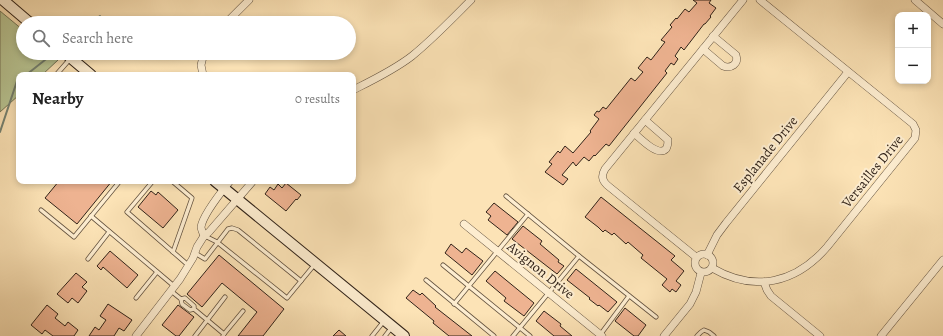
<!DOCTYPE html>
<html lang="en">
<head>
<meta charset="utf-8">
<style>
  :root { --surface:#fff; --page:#f6f6f6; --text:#222; --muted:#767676; --line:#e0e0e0 }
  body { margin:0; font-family:Alegreya,serif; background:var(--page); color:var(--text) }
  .controls { position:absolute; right:12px; top:12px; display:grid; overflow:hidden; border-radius:8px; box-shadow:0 2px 6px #0003 }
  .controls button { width:36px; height:36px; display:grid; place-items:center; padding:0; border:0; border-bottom:1px solid var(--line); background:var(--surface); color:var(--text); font:20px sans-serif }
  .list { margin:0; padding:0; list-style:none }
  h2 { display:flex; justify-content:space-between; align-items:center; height:52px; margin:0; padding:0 16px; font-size:17px }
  h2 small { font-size:13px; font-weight:400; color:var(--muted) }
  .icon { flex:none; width:22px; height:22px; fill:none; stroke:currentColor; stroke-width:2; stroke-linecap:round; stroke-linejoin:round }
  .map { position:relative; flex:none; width:943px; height:336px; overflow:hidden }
  .search { position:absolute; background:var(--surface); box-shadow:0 2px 6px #0003; left:16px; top:16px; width:340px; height:44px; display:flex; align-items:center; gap:10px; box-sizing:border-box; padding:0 14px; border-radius:22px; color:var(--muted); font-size:15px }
  .panel { position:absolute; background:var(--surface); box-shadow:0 2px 6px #0003; left:16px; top:72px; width:340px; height:112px; border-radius:8px }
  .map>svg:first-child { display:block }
</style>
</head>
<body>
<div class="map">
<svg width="943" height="336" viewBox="0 0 943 336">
  <rect width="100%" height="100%" fill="#fce3b6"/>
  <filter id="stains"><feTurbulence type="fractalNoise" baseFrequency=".005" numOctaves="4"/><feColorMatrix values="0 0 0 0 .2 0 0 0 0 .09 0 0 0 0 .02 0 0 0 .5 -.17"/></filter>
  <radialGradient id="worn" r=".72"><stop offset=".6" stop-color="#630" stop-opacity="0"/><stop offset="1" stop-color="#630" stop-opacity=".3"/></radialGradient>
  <polygon fill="#b8c593" stroke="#747456" points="0,11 23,30 23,53 50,53 58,60 42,75 19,75 19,95 0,112"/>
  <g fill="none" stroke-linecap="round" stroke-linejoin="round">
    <g stroke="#748070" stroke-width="2">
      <polyline points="90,23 100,16"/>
      <polyline points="26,75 50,56"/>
      <polyline points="0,132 17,81 19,80"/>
    </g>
  </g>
  <g fill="#eeb391" stroke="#312319">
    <polygon points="693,0 711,0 709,3 716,8 710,16 711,17 705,24 704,24 684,50 681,47 675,56 678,59 674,65 671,63 665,71 667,73 609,146 606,144 595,156 594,155 589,161 584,157 576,166 573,162 562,175 568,179 563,185 545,172 552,164 549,162 558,151 560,153 565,146 573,153 591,132 590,131 599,119 594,115 597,111 599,112 603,107 606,109 631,78 635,81 643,72 638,68 647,57 651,60 665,42 661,40 672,27 670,25 676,18 677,19 685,9 689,12 697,3"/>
    <polygon points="59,181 112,181 77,224 45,198"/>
    <polygon points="286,183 301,195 297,200 296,199 286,211 265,194 270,187 274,190 278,184 282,188"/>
    <polygon points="151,191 156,195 158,192 178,210 163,228 138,207"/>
    <polygon points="601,197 675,256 671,260 684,271 676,281 681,285 676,292 672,289 670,292 662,285 667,279 641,258 643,255 628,242 626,244 614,233 612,235 605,230 603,232 598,227 585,217"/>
    <polygon points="494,203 518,222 507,235 488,220 491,216 486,212"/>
    <polygon points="523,226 542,241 540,244 559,260 558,262 564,266 557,274 512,239"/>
    <polygon points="451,244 462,253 466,248 483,261 472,275 445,253"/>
    <polygon points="110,251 138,275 127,288 103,267 101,270 97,266"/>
    <polygon points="219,255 284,309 263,336 238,336 257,312 222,283 202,307 187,294"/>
    <polygon points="576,269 617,302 608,312 599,305 598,306 589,299 590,298 567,280"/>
    <polygon points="495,271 534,303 524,316 504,301 506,298 486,281"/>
    <polygon points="76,273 87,282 82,287 87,291 78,303 72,298 68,303 57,294"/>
    <polygon points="413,290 420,295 422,293 436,306 435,307 472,336 449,336 433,323 434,321 406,298"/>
    <polygon points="108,304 132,320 124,331 119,328 114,336 89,336 95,327 99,330 106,320 100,316"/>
    <polygon points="47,305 58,314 55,318 65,326 68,322 78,330 74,336 53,336 45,330 42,334 31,325"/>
    <polygon points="178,305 194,317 179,336 176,336 162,325"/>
    <polygon points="625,308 646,325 638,336 634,336 615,321"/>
    <polygon points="544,311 561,324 560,326 572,336 554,336 536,321"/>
    <polygon points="339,330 346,336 333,336"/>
  </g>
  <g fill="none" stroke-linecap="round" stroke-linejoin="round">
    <defs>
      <g id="service">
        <polyline points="56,75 70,59"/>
        <polyline points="153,181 127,212 188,265"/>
        <polyline points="172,181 192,198 173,252"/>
        <polyline points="506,196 579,256 656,317"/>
        <polyline points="41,210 74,237 120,181"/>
        <polyline points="91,216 174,286"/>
        <polyline points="205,236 217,242 287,298 315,264"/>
        <polyline points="195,253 205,259 228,229 232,228 238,230 301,281"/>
        <polyline points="88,259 109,232"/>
        <polyline points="443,265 530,336"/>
        <polyline points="426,280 494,336"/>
        <polyline points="171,291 181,299 182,304 190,310 194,309"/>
        <polyline points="136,298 157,272"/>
        <polyline points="181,299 185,298 194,306 194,309 224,334 223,336"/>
        <polyline points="454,304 528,214"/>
        <polyline points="224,334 243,311"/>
        <polyline points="600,335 629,296"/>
        <polyline points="195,336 225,297"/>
        <polyline points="372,336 384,321"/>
        <polyline points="385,336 392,327"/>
        <polyline points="513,336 579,256"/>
        <polyline points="697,336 701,332 704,330 709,332 714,336"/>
      </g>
      <g id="minor">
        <polyline points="915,0 943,24"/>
        <polyline points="226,23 249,0"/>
        <path d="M703,49L723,66C731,69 739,64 736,55L713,36"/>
        <polyline points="203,75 201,65 204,53"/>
        <path d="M353,90C373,80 394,70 412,56C433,39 452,19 471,0"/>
        <path d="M634,133C641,139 658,157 666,149C668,146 668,143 668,140L645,120"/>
        <polyline points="464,224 602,336"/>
        <path d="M204,236C203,233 201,229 201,227C203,214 222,191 230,181"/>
        <circle cx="704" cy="263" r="9"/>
        <polyline points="707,255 717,235 726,223 848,72"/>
        <path d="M696,257L607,185C602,180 601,176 605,169L743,0"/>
        <path d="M712,268C755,293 796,283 827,247L915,138L916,130L913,124L760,0"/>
        <polyline points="764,282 767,290 771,296 820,336"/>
        <polyline points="136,336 180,279 193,258 197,247 204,236 209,232 253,181"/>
        <polyline points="664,336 690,304 696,292 701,273"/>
        <polyline points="881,336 943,260"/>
      </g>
      <g id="secondary">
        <polyline points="3,0 30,23"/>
        <polyline points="65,53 91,75"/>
        <polyline points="215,181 404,336"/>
      </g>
    </defs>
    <use href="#service" stroke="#645340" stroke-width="5"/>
    <use href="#minor" stroke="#645340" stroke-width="8"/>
    <use href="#secondary" stroke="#312319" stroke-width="12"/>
    <use href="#service" stroke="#fdedd0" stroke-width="3.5"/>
    <use href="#minor" stroke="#fdedd0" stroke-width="7"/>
    <use href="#secondary" stroke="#fdedd0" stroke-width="10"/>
  </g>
  <g text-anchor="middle" stroke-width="4" stroke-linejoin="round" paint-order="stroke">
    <g font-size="14" fill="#312319" stroke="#fdedd0">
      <text transform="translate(765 154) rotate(-51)" y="5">Esplanade Drive</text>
      <text transform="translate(872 171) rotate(-51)" y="5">Versailles Drive</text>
      <text transform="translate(541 270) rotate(39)" y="5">Avignon Drive</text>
    </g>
  </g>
  <rect width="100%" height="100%" filter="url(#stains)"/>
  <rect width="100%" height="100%" fill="url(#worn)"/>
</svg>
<div class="controls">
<button>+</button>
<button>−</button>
</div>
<div class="search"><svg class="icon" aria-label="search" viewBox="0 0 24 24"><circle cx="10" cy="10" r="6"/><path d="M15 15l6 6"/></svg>Search here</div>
<section class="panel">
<h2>Nearby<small>0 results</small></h2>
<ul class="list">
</ul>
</section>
</div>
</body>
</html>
